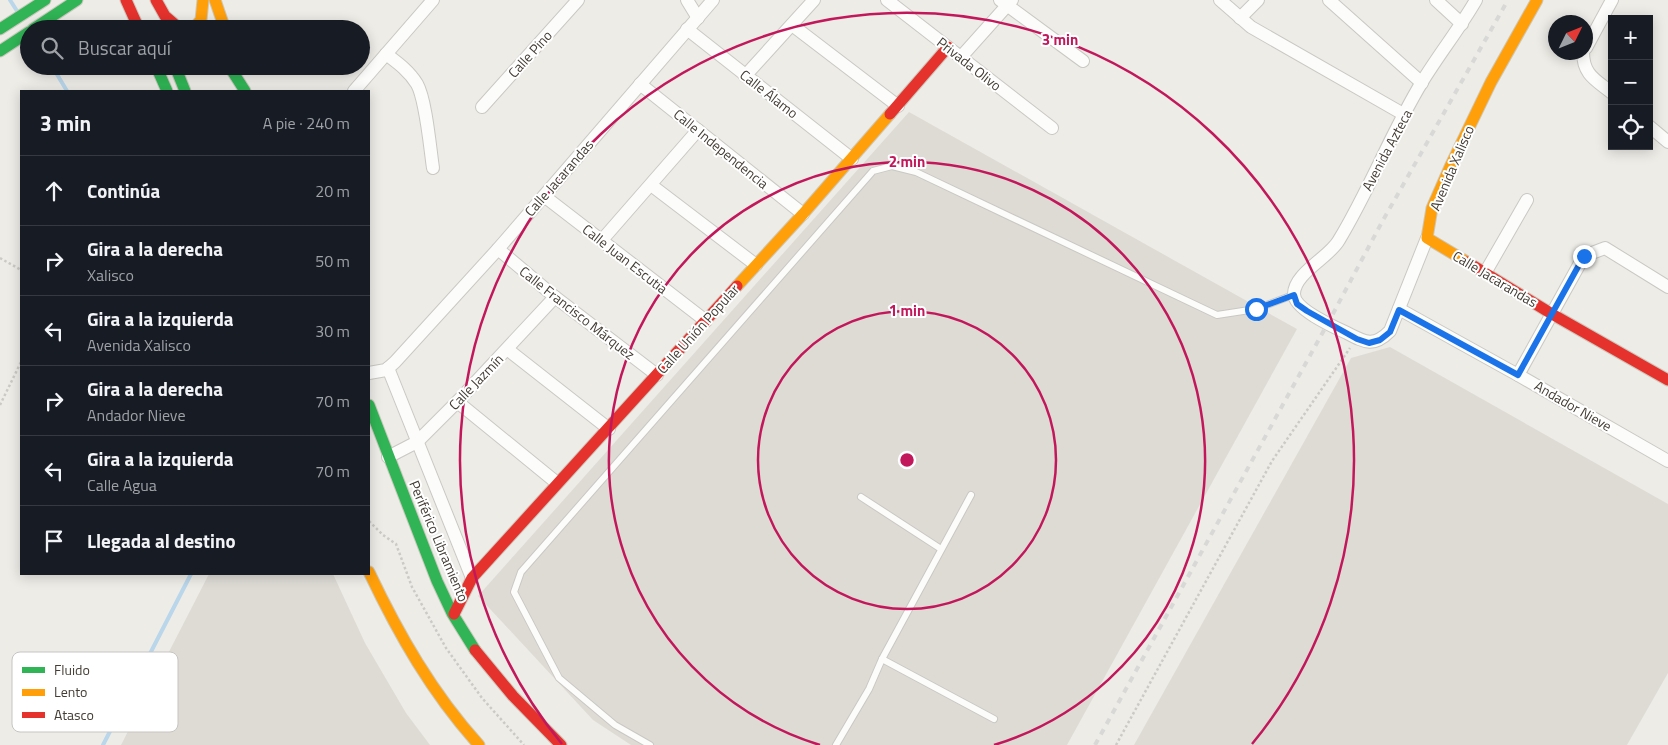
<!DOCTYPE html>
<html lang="es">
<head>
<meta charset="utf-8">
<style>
  :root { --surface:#171b24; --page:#20242c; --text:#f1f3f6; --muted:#9ea1a6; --line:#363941 }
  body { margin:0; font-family:"Titillium Web",sans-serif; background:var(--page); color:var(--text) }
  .controls { position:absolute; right:15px; top:15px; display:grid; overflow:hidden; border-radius:0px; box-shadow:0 2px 12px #0003 }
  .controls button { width:45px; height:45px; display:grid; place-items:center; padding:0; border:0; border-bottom:1px solid var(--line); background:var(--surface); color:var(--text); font:25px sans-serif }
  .compass { position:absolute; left:1548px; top:15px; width:45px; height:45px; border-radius:50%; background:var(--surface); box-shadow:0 2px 12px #0003; rotate:47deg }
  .stop { position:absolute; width:15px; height:15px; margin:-11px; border:4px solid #1a73e8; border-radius:50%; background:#fff }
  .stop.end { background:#1a73e8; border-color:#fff; box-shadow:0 1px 5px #0008 }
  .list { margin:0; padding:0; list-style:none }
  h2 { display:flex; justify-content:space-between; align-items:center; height:65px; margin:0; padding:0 20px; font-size:21px }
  h2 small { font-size:16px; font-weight:400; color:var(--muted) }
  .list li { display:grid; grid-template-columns:32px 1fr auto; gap:15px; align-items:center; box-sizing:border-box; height:70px; padding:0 20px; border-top:1px solid var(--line) }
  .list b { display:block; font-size:19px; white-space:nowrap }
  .list p { margin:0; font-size:16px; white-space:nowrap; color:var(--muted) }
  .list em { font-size:16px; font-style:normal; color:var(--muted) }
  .icon { flex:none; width:28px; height:28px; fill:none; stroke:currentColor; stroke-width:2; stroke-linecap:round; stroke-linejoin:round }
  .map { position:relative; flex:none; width:1668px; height:745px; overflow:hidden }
  .search { position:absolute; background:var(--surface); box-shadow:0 2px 12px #0003; left:20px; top:20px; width:350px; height:55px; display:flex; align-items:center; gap:12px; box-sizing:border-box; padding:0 18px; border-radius:28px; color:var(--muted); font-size:19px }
  .panel { position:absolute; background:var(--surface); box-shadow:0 2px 12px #0003; left:20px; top:90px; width:350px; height:485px; border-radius:0px }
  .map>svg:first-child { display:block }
</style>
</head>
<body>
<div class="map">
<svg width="1668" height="745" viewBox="0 0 1668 745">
  <rect width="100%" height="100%" fill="#eeece7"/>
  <g fill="#dedbd5">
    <polygon points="909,112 1297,329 1067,745 631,745 593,720 478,596"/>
    <polygon points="1390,347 1668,504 1668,673 1627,745 1134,745 1351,358"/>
    <polygon points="209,574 333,574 365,643 406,713 430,745 121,745"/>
  </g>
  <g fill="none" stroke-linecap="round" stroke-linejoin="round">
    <g stroke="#b9d6ea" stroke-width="4">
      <polyline points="10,0 17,11"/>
      <polyline points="52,66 67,91"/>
      <polyline points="103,745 191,574"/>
    </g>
    <defs>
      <g id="lane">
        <polyline points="861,497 941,549"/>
        <polyline points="882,659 994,719"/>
        <polyline points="650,745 615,725 559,678 514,592 521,572 873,171 892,166 916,172 1217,315 1256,309 1293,295"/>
        <polyline points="836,745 869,689 882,659 971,495"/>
      </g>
      <g id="street">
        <polyline points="687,0 698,18"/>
        <polyline points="887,0 1052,128"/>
        <polyline points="1000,0 1083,61"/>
        <polyline points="1220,0 1251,27 1405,115"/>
        <polyline points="1329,0 1422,83"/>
        <polyline points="1436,0 1462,24"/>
        <polyline points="1240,18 1258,0"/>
        <polyline points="792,25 898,106"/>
        <polyline points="687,29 852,159"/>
        <polyline points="1586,48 1612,0"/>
        <path d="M1583,52C1583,75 1596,80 1612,93"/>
        <path d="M386,54C398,63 409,71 417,84C426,100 430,148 433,168"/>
        <polyline points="961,57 1012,0"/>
        <polyline points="745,76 814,0"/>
        <polyline points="640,84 803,214"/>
        <polyline points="354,91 433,0"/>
        <polyline points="482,107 578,0"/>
        <polyline points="1649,126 1668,142"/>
        <polyline points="651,185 756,265"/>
        <polyline points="544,196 706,321"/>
        <path d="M1427,238L1390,331C1374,347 1366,343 1347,333C1334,327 1294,309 1294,294C1294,273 1330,257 1339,240C1370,189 1391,133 1422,82C1439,54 1460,28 1476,0"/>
        <polyline points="602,240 698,130"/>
        <polyline points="498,249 555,297 657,375"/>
        <polyline points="1485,273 1527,200"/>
        <polyline points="1399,309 1518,375 1668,461"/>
        <polyline points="507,349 609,429"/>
        <polyline points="388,368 472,578"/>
        <polyline points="369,373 386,370 395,362 498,249 713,0"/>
        <polyline points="1518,375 1584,256 1605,248 1668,287"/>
        <polyline points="458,401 460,404 557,483"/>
        <polyline points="388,457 417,442 458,401 555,297"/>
      </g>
      <g id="fast">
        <polyline points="0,29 45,0"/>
        <polyline points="33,29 77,0"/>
        <polyline points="0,51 29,32"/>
        <polyline points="156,66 167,91"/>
        <polyline points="175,66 185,91"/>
        <polyline points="229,66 245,91"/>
        <polyline points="369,405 437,581 452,613 475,650"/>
      </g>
      <g id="slow">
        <polyline points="215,0 225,29"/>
        <polyline points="193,29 201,20 203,0"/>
        <polyline points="1467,262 1427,238 1432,208 1450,167 1491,82 1537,0"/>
        <polyline points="737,286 803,214 890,114"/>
        <path d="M369,572C399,635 432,693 479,745"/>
      </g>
      <g id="jam">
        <polyline points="126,0 139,29"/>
        <polyline points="156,0 165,16 180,29"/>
        <polyline points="890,114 948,47"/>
        <polyline points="1467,262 1552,314 1668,380"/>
        <polyline points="454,614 472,578 737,286"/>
        <polyline points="475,650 513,696 561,745"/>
      </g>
    </defs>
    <use href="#lane" stroke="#cac8c3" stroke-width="8"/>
    <use href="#street" stroke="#cac8c3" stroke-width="14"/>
    <use href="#fast" stroke="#ccc9bf" stroke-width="13"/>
    <use href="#slow" stroke="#ccc9bf" stroke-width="13"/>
    <use href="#jam" stroke="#ccc9bf" stroke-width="13"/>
    <g stroke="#cccac6" stroke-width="2.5" stroke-dasharray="2.5 2.5" stroke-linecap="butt">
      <polyline points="0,258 21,270"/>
      <polyline points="0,405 21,362"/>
      <polyline points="369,521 383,535 396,544 412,587 446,648 482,698 524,745"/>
      <polyline points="1116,745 1272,461 1350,348"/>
    </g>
    <use href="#lane" stroke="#fcfcfb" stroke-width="6"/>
    <use href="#street" stroke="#fcfcfb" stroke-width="12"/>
    <use href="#fast" stroke="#30b455" stroke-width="11"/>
    <use href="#slow" stroke="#ff9f0a" stroke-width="11"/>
    <use href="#jam" stroke="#e5322d" stroke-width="11"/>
    <polyline stroke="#d8d8d7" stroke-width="4" stroke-dasharray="6 6" stroke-linecap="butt" points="1095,745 1328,323 1382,222 1508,0"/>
  </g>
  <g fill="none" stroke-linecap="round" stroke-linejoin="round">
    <polyline stroke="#1a73e8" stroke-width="6" points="1256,309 1294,295 1297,304 1307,311 1357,339 1369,343 1380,340 1390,332 1399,310 1518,375 1584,256"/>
  </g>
  <g fill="none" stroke="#c2185b" stroke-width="2.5">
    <circle cx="907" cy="460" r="149"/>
    <path d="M820 745A298 298 0 1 1 994 745"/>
    <path d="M562 744A447 447 0 1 1 1252 744"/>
  </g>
  <g text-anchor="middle" stroke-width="4" stroke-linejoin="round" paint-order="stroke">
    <g font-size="14" fill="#433d34" stroke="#fff">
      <text transform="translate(530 54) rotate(-48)" y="5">Calle Pino</text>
      <text transform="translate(969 64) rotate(38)" y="5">Privada Olivo</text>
      <text transform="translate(769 94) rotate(38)" y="5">Calle Álamo</text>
      <text transform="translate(721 149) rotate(39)" y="5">Calle Independencia</text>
      <text transform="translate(1387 150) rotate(-62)" y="5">Avenida Azteca</text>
      <text transform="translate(1452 168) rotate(-67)" y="5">Avenida Xalisco</text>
      <text transform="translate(559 178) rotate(-49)" y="5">Calle Jacarandas</text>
      <text transform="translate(625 259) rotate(38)" y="5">Calle Juan Escutia</text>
      <text transform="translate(1495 279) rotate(31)" y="5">Calle Jacarandas</text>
      <text transform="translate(577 313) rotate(38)" y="5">Calle Francisco Márquez</text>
      <text transform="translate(698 329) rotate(-48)" y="5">Calle Unión Popular</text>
      <text transform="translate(476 382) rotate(-46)" y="5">Calle Jazmín</text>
      <text transform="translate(1573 406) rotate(30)" y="5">Andador Nieve</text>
      <text transform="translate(439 541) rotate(67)" y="5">Periférico Libramiento</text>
    </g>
  </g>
  <rect x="12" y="652" width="166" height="80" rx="8" fill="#fff" stroke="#c7c5c2" stroke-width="1"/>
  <rect x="22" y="667" width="23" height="6" fill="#30b455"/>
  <rect x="22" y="689" width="23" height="7" fill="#ff9f0a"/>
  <rect x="22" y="712" width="23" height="6" fill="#e5322d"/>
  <g font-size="14" fill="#433d34">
    <text x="54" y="675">Fluido</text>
    <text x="54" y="697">Lento</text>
    <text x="54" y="720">Atasco</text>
  </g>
  <circle cx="907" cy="460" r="8" fill="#c2185b" stroke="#fff" stroke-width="2.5"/>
  <g font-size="15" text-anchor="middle" font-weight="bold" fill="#c2185b" stroke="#fff" stroke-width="4" stroke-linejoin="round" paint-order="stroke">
    <text x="1060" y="45">3 min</text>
    <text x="907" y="167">2 min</text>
    <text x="907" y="316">1 min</text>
  </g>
</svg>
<div class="controls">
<button>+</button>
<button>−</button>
<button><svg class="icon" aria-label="locate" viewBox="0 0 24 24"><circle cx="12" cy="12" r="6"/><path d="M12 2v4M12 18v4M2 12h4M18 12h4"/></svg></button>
</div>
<svg class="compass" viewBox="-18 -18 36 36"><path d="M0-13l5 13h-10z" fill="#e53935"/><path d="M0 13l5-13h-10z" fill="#9ea1a6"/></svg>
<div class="stop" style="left:1256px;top:309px"></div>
<div class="stop end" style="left:1584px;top:256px"></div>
<div class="search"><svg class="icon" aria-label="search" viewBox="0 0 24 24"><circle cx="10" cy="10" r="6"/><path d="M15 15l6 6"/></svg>Buscar aquí</div>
<section class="panel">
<h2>3 min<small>A pie · 240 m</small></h2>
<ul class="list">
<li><svg class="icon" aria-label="ahead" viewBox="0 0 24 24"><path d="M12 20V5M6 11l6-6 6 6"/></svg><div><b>Continúa</b></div><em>20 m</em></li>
<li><svg class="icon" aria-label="right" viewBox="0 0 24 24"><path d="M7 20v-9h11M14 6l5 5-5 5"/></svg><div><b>Gira a la derecha</b><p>Xalisco</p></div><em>50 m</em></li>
<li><svg class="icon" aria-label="left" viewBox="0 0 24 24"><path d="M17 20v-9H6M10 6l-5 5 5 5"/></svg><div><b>Gira a la izquierda</b><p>Avenida Xalisco</p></div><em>30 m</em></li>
<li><svg class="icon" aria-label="right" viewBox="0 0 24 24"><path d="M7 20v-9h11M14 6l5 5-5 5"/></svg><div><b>Gira a la derecha</b><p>Andador Nieve</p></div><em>70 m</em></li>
<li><svg class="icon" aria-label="left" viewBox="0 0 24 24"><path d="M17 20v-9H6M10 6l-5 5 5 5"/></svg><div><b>Gira a la izquierda</b><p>Calle Agua</p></div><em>70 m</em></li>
<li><svg class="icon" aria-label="arrive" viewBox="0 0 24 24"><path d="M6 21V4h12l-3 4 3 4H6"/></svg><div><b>Llegada al destino</b></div></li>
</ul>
</section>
</div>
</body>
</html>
